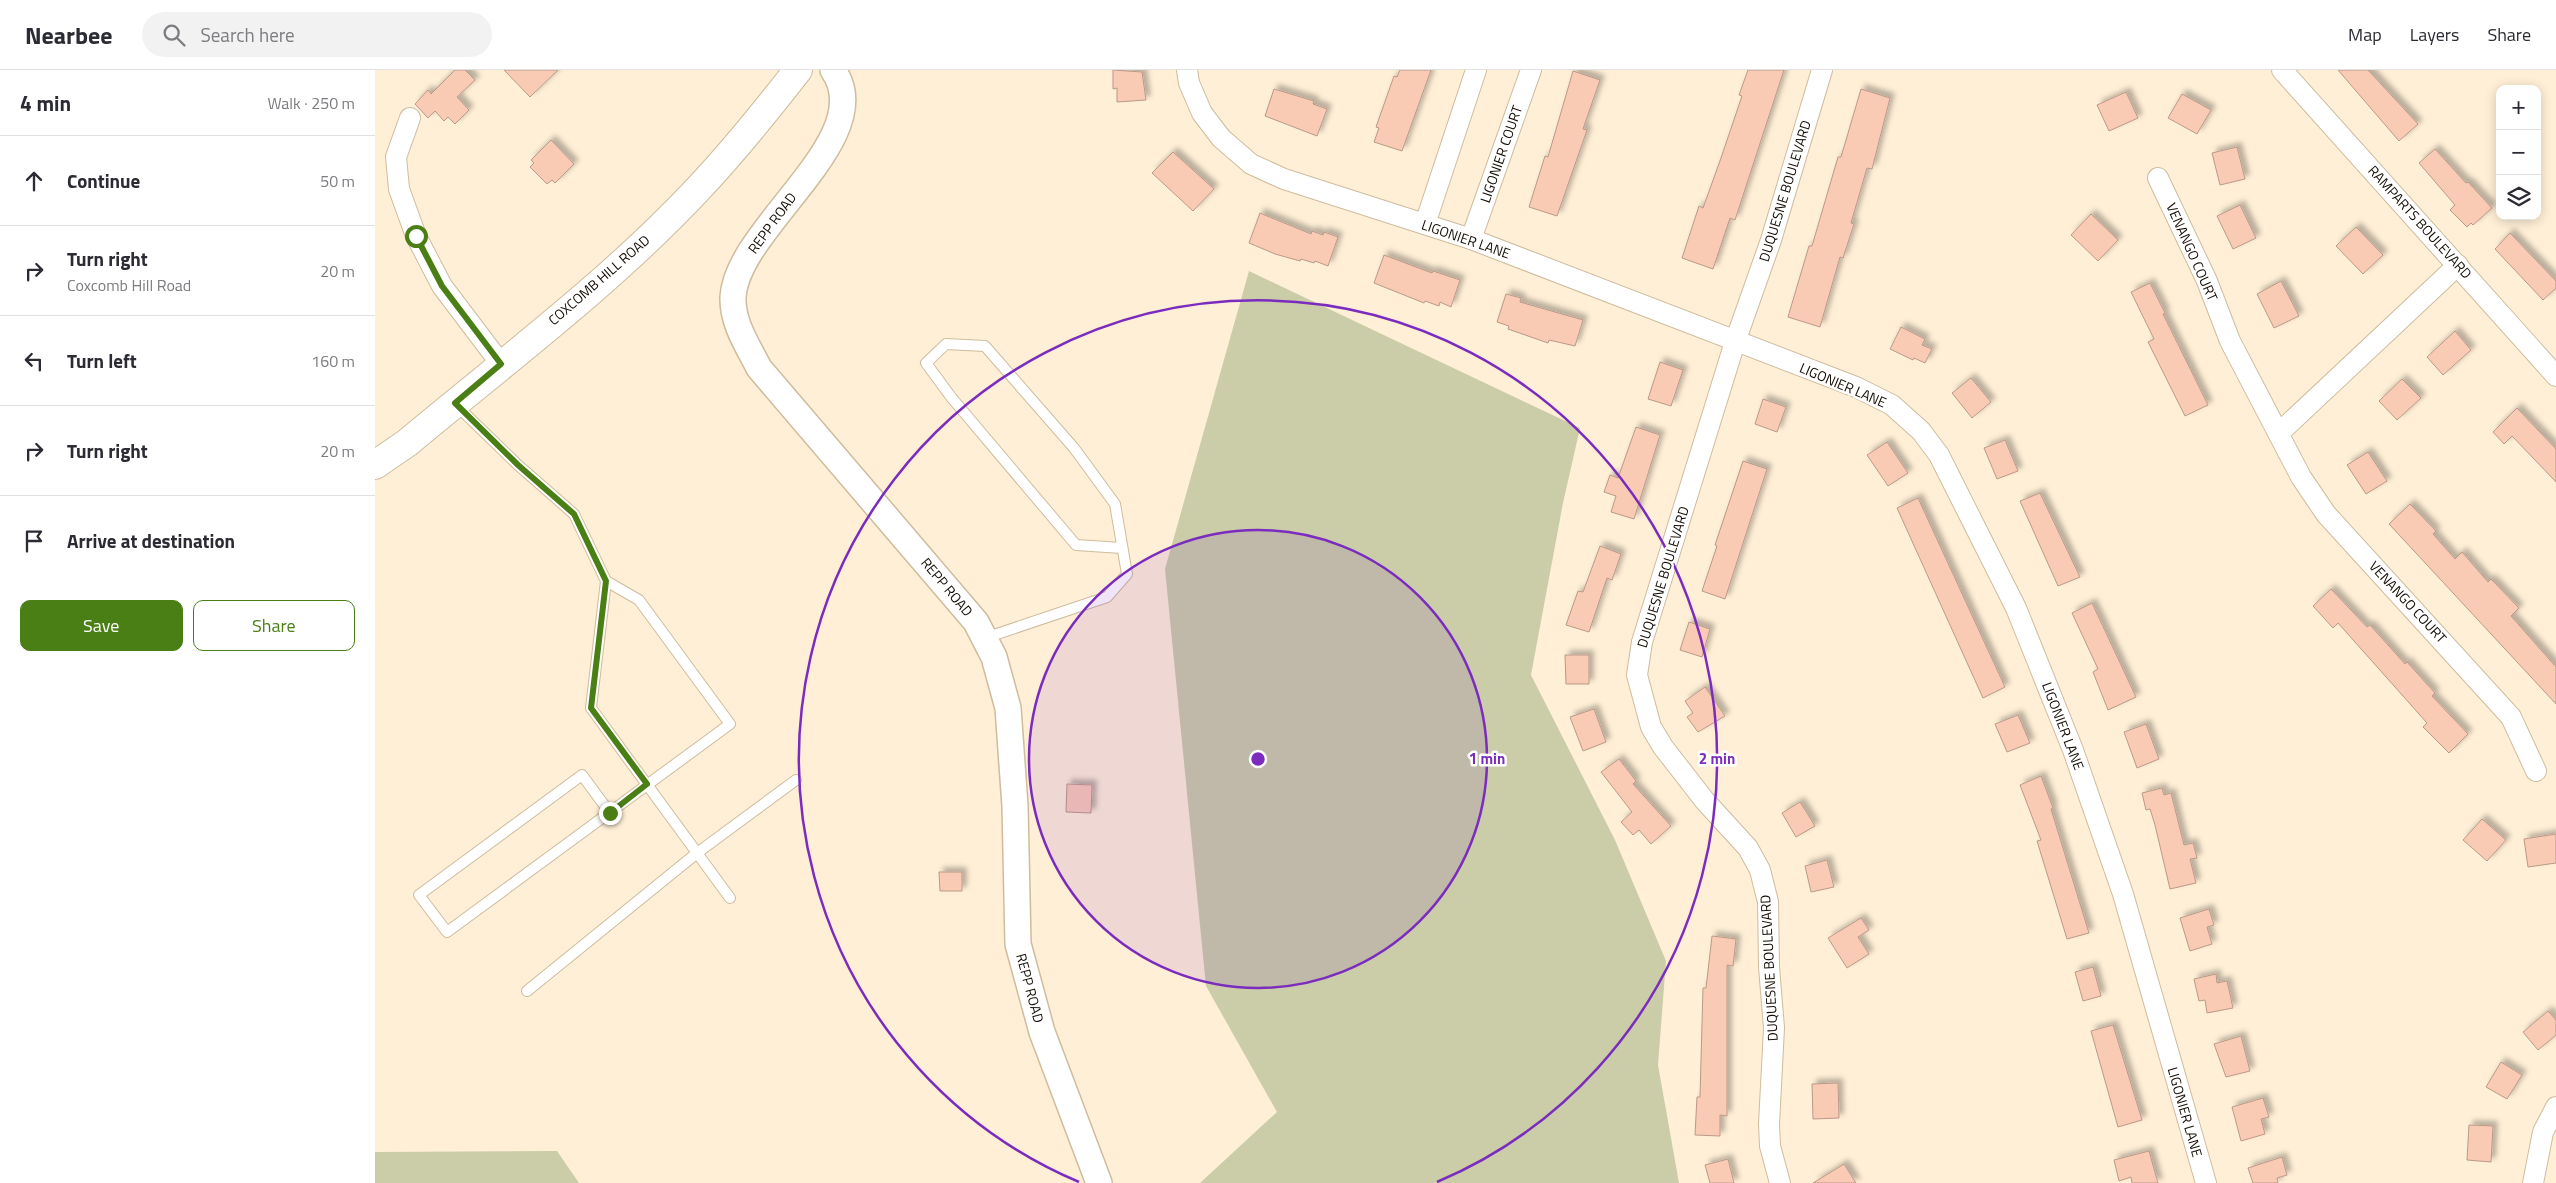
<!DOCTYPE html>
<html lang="en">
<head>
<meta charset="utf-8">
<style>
  :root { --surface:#fff; --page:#f2f2f3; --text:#2b2b33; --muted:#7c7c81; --line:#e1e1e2; --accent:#4a7f15 }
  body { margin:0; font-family:"Titillium Web",sans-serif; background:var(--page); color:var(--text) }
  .controls { position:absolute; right:15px; top:15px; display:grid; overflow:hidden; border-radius:10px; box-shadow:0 2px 12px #0003 }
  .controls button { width:45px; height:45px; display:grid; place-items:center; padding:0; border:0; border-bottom:1px solid var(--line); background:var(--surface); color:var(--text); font:25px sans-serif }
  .stop { position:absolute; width:15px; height:15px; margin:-11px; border:4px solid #4a7f15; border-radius:50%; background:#fff }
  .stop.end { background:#4a7f15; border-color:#fff; box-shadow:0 1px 5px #0008 }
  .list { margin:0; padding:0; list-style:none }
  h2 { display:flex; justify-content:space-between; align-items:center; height:65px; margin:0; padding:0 20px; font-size:21px }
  h2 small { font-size:16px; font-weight:400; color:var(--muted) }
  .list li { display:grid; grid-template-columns:32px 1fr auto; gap:15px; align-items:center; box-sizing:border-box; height:90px; padding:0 20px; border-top:1px solid var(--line) }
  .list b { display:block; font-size:19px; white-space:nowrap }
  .list p { margin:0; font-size:16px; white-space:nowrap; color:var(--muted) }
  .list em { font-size:16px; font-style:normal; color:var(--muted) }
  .actions { display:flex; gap:10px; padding:15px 20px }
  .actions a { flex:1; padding:11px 0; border:1px solid var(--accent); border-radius:10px; text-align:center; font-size:18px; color:var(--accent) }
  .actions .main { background:var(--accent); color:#fff }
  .icon { flex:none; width:28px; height:28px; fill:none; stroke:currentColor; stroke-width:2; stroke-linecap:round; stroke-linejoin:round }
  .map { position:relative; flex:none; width:2181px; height:1113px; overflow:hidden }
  header { display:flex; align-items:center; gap:30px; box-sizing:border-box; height:70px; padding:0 25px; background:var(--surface); border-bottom:1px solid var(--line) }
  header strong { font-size:24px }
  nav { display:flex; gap:28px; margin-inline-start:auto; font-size:18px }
  .search { width:350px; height:45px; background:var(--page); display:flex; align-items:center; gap:12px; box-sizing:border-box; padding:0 18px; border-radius:28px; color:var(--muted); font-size:19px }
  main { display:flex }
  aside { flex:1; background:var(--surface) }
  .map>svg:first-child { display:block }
</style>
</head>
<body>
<header>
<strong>Nearbee</strong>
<div class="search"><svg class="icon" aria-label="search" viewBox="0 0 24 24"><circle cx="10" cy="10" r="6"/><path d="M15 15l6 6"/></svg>Search here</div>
<nav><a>Map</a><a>Layers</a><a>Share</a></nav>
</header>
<main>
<aside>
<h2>4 min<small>Walk · 250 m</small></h2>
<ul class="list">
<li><svg class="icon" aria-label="ahead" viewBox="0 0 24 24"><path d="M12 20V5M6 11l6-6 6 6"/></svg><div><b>Continue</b></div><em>50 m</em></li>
<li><svg class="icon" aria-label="right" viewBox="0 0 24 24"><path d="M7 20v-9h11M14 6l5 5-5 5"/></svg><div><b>Turn right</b><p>Coxcomb Hill Road</p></div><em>20 m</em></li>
<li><svg class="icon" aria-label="left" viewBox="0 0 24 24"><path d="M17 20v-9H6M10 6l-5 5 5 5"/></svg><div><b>Turn left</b></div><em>160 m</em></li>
<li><svg class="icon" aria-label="right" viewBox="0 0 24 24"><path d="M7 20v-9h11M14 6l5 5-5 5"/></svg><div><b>Turn right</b></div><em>20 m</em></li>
<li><svg class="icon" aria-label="arrive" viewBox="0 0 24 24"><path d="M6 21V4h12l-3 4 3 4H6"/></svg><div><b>Arrive at destination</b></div></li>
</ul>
<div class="actions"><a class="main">Save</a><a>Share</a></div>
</aside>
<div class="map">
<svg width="2181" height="1113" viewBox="0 0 2181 1113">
  <defs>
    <filter id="shadow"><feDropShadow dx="4.5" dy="-4.5" stdDeviation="2.5" flood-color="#0004"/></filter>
  </defs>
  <rect width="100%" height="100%" fill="#ffefd6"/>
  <g fill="#cacda8">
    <polygon points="874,201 1205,358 1188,433 1156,605 1240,770 1291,891 1283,995 1304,1113 825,1113 902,1042 831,916 790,499"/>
    <polygon points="182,1081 204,1113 0,1113 0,1082"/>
  </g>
  <g fill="#f9cbb4" stroke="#ba9988" filter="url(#shadow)">
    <polygon points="80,0 90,0 100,10 82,27 94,40 80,54 73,47 69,51 60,41 53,48 40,34 53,20 56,24"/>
    <polygon points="129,0 183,0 155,27"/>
    <polygon points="738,0 767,2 771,30 742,32 742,18 738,19"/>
    <polygon points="1025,0 1056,0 1027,81 999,72 1004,58 1001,57 1019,6 1022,7"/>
    <polygon points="1373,0 1409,0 1360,150 1355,148 1338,199 1307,188 1324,136 1328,138 1346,88 1367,26 1364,25"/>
    <polygon points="1963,0 1993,0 2043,54 2024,71"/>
    <polygon points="1198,1 1225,10 1208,59 1212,60 1182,146 1154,137 1170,86 1173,87"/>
    <polygon points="899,19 939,31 938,34 952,39 942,66 890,46"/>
    <polygon points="1486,19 1515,28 1497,99 1492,98 1476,153 1479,154 1468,188 1465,187 1445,257 1413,247 1434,176 1437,176 1463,87 1466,87"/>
    <polygon points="1751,22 1763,48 1734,61 1722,35"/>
    <polygon points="1807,24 1836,40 1822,64 1793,48"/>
    <polygon points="176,70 199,94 180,113 177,110 172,114 155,97 159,93 156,90"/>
    <polygon points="1862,77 1870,109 1845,115 1837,83"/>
    <polygon points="2060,79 2091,113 2093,112 2117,138 2098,155 2096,153 2092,157 2075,140 2080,135 2044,93"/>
    <polygon points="798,82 839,119 818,141 777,103"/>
    <polygon points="1865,135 1881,168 1858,179 1842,146"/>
    <polygon points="885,143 936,164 937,161 948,165 949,162 963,167 953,196 940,191 939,193 926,189 925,191 900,184 874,173"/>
    <polygon points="1716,144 1743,170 1723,191 1696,165"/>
    <polygon points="1981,157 2008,185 1988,204 1961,176"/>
    <polygon points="2135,163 2181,211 2181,218 2168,230 2120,179"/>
    <polygon points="1009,185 1057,203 1058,201 1085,210 1076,237 1065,232 1064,236 1050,231 1049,233 999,213"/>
    <polygon points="1906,211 1924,246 1899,258 1882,224"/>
    <polygon points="1775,213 1790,243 1788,244 1833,335 1810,346 1773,272 1779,269 1756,222"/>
    <polygon points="1131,224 1146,228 1145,232 1208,250 1200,276 1174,270 1173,273 1133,259 1134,256 1122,252"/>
    <polygon points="1526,257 1550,269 1547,275 1557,279 1550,293 1539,288 1538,290 1515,279"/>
    <polygon points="2080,261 2096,280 2068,305 2052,287"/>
    <polygon points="1285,292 1308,300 1296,336 1273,329"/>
    <polygon points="1596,308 1616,332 1597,348 1577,323"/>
    <polygon points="2027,309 2046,328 2022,350 2004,331"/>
    <polygon points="1388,329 1411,337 1402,362 1380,354"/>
    <polygon points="2142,338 2181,379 2181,412 2137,366 2129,374 2118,362"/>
    <polygon points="1261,357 1285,365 1259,449 1236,442 1241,426 1229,422 1235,405 1243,408"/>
    <polygon points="1630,370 1643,401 1622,409 1609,378"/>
    <polygon points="1512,372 1533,403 1513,416 1492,385"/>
    <polygon points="1993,382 2012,411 1991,424 1972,395"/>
    <polygon points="1368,391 1392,399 1350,529 1327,521 1342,476 1340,475"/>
    <polygon points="1665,423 1705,507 1683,516 1645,431"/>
    <polygon points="1543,428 1630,617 1608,628 1522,438"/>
    <polygon points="2035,434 2061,461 2058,464 2080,489 2087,482 2113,512 2116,509 2144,538 2136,546 2181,597 2181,634 2014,454"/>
    <polygon points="1225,476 1246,484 1237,510 1232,508 1214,562 1191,555 1203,521 1208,522"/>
    <polygon points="1956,519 1992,557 1995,555 2030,594 2032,592 2060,623 2057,626 2093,664 2074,683 2048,657 2052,653 1963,553 1958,558 1938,536"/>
    <polygon points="1717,533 1761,627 1733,640 1718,602 1723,599 1697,543"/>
    <polygon points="1314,552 1335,559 1327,587 1305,580"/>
    <polygon points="1190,585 1214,585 1214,614 1191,614"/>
    <polygon points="1330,617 1350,646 1323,662 1312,647 1318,643 1310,631"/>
    <polygon points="1219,639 1231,672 1208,681 1195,647"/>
    <polygon points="1643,645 1655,673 1632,682 1620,654"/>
    <polygon points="1771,654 1784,689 1762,698 1749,662"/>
    <polygon points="1244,689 1261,711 1258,714 1296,756 1276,774 1264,760 1258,765 1246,752 1257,742 1226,702"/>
    <polygon points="1666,706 1678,738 1676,739 1714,863 1692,869 1662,771 1666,770 1645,715"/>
    <polygon points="692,714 717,715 716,743 691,742"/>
    <polygon points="1787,718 1789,725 1796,723 1809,775 1818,773 1822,788 1815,789 1821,813 1795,819 1780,755 1775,739 1771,740 1767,723"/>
    <polygon points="1425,732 1440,756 1421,767 1407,743"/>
    <polygon points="2107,749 2131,770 2112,791 2088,770"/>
    <polygon points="2181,764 2181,793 2153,797 2149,769"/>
    <polygon points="1452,790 1459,817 1436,822 1430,796"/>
    <polygon points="564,802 587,802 587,821 565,821"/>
    <polygon points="1834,839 1839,855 1832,857 1837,874 1815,881 1805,848"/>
    <polygon points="1486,848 1494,860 1483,867 1494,884 1472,898 1453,868"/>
    <polygon points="1337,866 1361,869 1358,896 1352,895 1352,1046 1345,1045 1345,1066 1320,1065 1322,1027 1325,1027 1328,918 1331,918"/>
    <polygon points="1718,897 1726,926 1708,931 1700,902"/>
    <polygon points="1841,904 1842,913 1852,911 1858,938 1832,943 1830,930 1824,931 1819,909"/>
    <polygon points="2173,941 2181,950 2181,965 2163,980 2148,962"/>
    <polygon points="1738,955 1767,1050 1743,1057 1716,961"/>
    <polygon points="1866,966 1875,1001 1851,1007 1839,974"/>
    <polygon points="2126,992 2147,1005 2132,1029 2111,1017"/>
    <polygon points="1463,1013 1464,1048 1438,1049 1437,1014"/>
    <polygon points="1888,1028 1894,1047 1886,1049 1890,1064 1866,1071 1857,1037"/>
    <polygon points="2094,1055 2118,1056 2116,1092 2092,1090"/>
    <polygon points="1774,1081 1783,1113 1757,1113 1756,1107 1744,1111 1739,1090"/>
    <polygon points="1907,1087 1912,1105 1902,1108 1903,1113 1878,1113 1873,1098"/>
    <polygon points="1353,1089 1359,1113 1335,1113 1330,1095"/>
    <polygon points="1469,1094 1481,1113 1438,1113"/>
  </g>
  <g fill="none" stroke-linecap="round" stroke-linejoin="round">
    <defs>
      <g id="service">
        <polyline points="80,334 143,395 199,444 231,511 216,638 355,828"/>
        <polyline points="231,511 264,530 355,654 72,862 44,825 207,705 235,743"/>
        <polyline points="610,568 732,527 752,504 740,434 699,378 610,276 571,274 551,293 576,327 701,475 747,478"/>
        <polyline points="152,921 322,783 421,710"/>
      </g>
      <g id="minor">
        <polyline points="812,0 814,13 827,43 846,68 876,94 909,109 1096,169 1481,317 1517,335 1546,361 1564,385 1641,538 1698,680 1748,824 1831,1113"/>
        <polyline points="1907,0 2181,306"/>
        <polyline points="35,48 21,87 24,119 41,166 67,216 126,294"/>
        <polyline points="1783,108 1832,211 1855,271 1926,407 1951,444 2136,647 2161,701"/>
        <polyline points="1050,154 1101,0"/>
        <polyline points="1096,169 1156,0"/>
        <polyline points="1904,363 2083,195"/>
        <polyline points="1405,1113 1395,1076 1394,1054 1399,958 1394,897 1393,832 1385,800 1373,778 1330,731 1288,677 1276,657 1262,605 1267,572 1360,272 1396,170 1447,0"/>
        <polyline points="2158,1113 2168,1062 2181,1037"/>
      </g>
      <path id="tertiary" d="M458,0C506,68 362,157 358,227C357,253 373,276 384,298L601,552L619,587L633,638L640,736L643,874L667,962L724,1113"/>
      <path id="secondary" d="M0,395L32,373C130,291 235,213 323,119C359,81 391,41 423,0"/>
    </defs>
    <use href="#service" stroke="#cebc9d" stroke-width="12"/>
    <use href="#minor" stroke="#cebc9d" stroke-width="22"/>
    <use href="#tertiary" stroke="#cebc9d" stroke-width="28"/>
    <use href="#secondary" stroke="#cebc9d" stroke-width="30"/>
    <use href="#service" stroke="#fff" stroke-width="10"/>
    <use href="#minor" stroke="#fff" stroke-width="20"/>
    <use href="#tertiary" stroke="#fff" stroke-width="25"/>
    <use href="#secondary" stroke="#fff" stroke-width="28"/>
  </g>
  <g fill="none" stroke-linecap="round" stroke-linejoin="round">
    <polyline stroke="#4a7f15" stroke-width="6" points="41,166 67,216 126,294 80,333 143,395 199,444 231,511 216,638 272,714 235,743"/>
  </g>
  <circle cx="883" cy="689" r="229" fill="#7b2cbf" fill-opacity=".12"/>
  <g fill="none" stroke="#7b2cbf" stroke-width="2.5">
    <circle cx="883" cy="689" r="229"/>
    <path d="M704 1112A459 459 0 1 1 1062 1112"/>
  </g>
  <g text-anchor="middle" stroke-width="5" stroke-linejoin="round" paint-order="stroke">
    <g font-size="14" fill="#130d04" stroke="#fff">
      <text transform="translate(1126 84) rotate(-71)" y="5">LIGONIER COURT</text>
      <text transform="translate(1410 121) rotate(-73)" y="5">DUQUESNE BOULEVARD</text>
      <text transform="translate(2045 152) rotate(48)" y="5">RAMPARTS BOULEVARD</text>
      <text transform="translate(397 153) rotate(-54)" y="5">REPP ROAD</text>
      <text transform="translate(1091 169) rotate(19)" y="5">LIGONIER LANE</text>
      <text transform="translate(1817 182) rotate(66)" y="5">VENANGO COURT</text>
      <text transform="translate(224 210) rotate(-41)" y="5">COXCOMB HILL ROAD</text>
      <text transform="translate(1468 315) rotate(23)" y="5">LIGONIER LANE</text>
      <text transform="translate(1288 507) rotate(-73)" y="5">DUQUESNE BOULEVARD</text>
      <text transform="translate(572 517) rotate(50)" y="5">REPP ROAD</text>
      <text transform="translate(2033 532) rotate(47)" y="5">VENANGO COURT</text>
      <text transform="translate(1688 656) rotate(69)" y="5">LIGONIER LANE</text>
      <text transform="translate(1394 898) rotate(-93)" y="5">DUQUESNE BOULEVARD</text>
      <text transform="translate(655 918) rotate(75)" y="5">REPP ROAD</text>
      <text transform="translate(1810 1042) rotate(74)" y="5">LIGONIER LANE</text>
    </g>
  </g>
  <circle cx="883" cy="689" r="8" fill="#7b2cbf" stroke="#fff" stroke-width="2.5"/>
  <g font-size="15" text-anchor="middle" font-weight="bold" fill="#7b2cbf" stroke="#fff" stroke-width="5" stroke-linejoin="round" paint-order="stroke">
    <text x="1112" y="694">1 min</text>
    <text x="1342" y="694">2 min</text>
  </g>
</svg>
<div class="controls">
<button>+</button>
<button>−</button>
<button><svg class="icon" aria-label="layers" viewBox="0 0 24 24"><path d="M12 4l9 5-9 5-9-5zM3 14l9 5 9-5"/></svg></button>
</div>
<div class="stop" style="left:41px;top:166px"></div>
<div class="stop end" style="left:235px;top:743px"></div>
</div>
</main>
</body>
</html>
